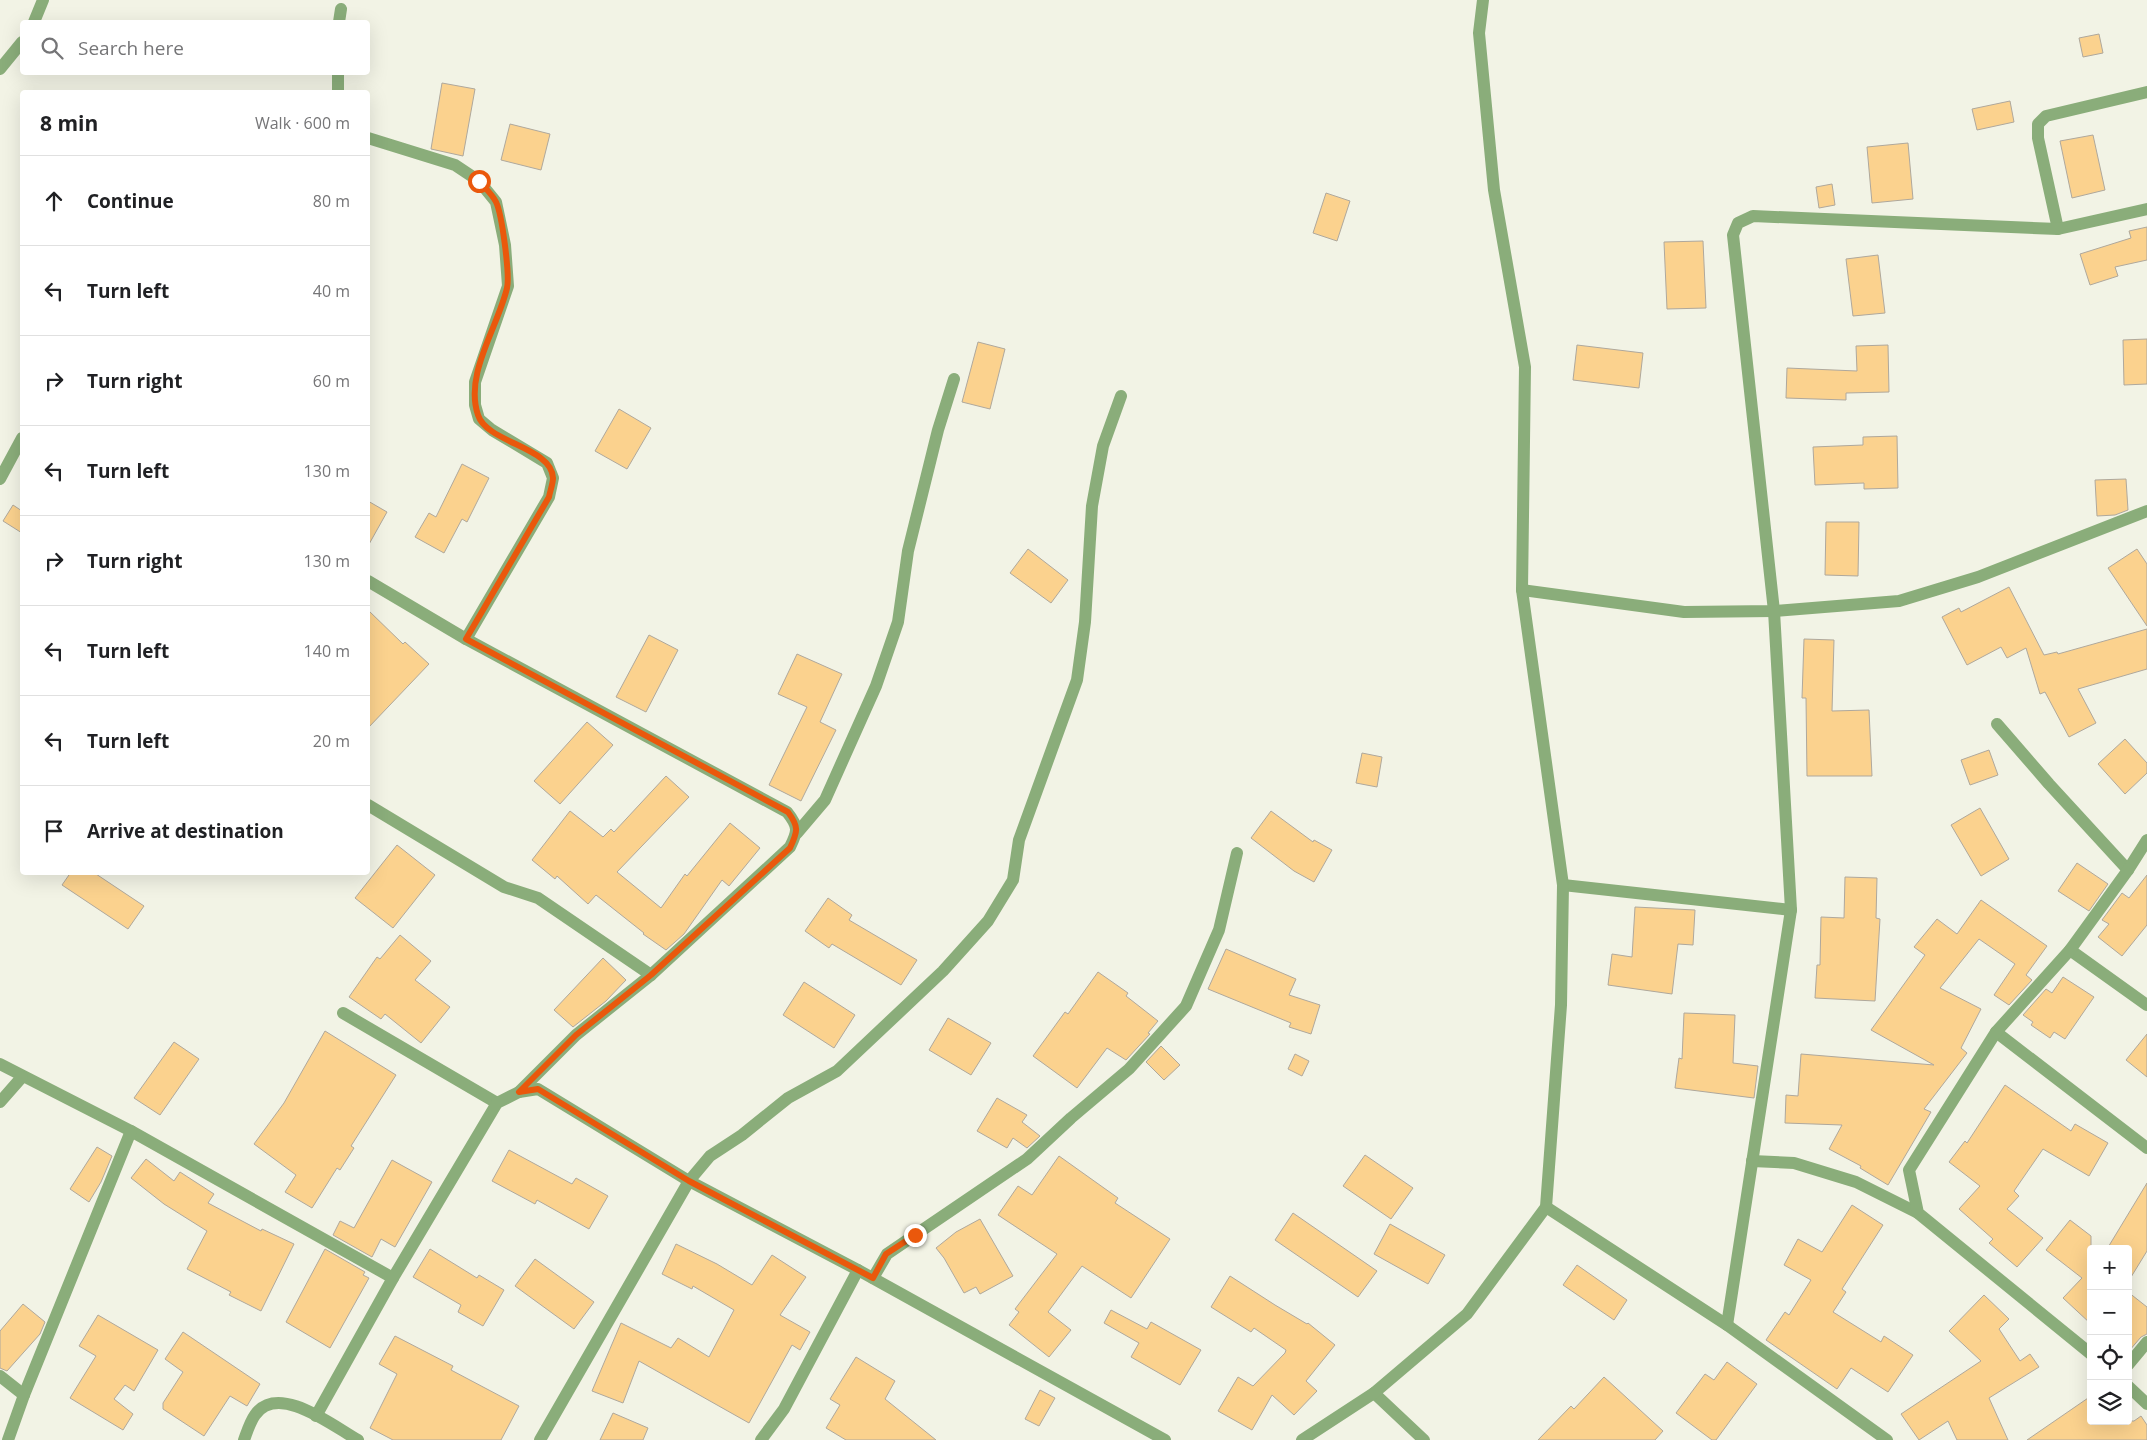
<!DOCTYPE html>
<html lang="en">
<head>
<meta charset="utf-8">
<style>
  :root { --surface:#fff; --page:#f6f6f6; --text:#202124; --muted:#757577; --line:#e0e0e0 }
  body { margin:0; font-family:"Open Sans",sans-serif; background:var(--page); color:var(--text) }
  .controls { position:absolute; right:15px; bottom:15px; display:grid; overflow:hidden; border-radius:5px; box-shadow:0 5px 20px #0002 }
  .controls button { width:45px; height:45px; display:grid; place-items:center; padding:0; border:0; border-bottom:1px solid var(--line); background:var(--surface); color:var(--text); font:25px sans-serif }
  .stop { position:absolute; width:15px; height:15px; margin:-11px; border:4px solid #ea580c; border-radius:50%; background:#fff }
  .stop.end { background:#ea580c; border-color:#fff; box-shadow:0 1px 5px #0008 }
  .list { margin:0; padding:0; list-style:none }
  h2 { display:flex; justify-content:space-between; align-items:center; height:65px; margin:0; padding:0 20px; font-size:21px }
  h2 small { font-size:16px; font-weight:400; color:var(--muted) }
  .list li { display:grid; grid-template-columns:32px 1fr auto; gap:15px; align-items:center; box-sizing:border-box; height:90px; padding:0 20px; border-top:1px solid var(--line) }
  .list b { display:block; font-size:19px; white-space:nowrap }
  .list em { font-size:16px; font-style:normal; color:var(--muted) }
  .icon { flex:none; width:28px; height:28px; fill:none; stroke:currentColor; stroke-width:2; stroke-linecap:round; stroke-linejoin:round }
  .map { position:relative; flex:none; width:2147px; height:1440px; overflow:hidden }
  .search { position:absolute; background:var(--surface); box-shadow:0 5px 20px #0002; left:20px; top:20px; width:350px; height:55px; display:flex; align-items:center; gap:12px; box-sizing:border-box; padding:0 18px; border-radius:5px; color:var(--muted); font-size:19px }
  .panel { position:absolute; background:var(--surface); box-shadow:0 5px 20px #0002; left:20px; top:90px; width:350px; height:785px; border-radius:5px }
  .map>svg:first-child { display:block }
</style>
</head>
<body>
<div class="map">
<svg width="2147" height="1440" viewBox="0 0 2147 1440">
  <rect width="100%" height="100%" fill="#f2f3e5"/>
  <g fill="#fbd28e" stroke="#afa89c">
    <polygon points="2099,34 2103,53 2083,57 2079,38"/>
    <polygon points="442,83 475,89 463,156 431,149"/>
    <polygon points="2010,101 2014,122 1977,130 1972,109"/>
    <polygon points="510,124 550,134 541,170 501,160"/>
    <polygon points="2093,135 2105,190 2072,198 2060,141"/>
    <polygon points="1908,143 1913,199 1872,203 1867,147"/>
    <polygon points="1832,184 1835,205 1819,208 1816,187"/>
    <polygon points="1326,193 1350,201 1337,241 1313,233"/>
    <polygon points="2147,227 2147,260 2115,267 2118,276 2090,285 2080,254 2131,238 2129,231"/>
    <polygon points="1703,241 1706,308 1667,309 1664,242"/>
    <polygon points="1878,255 1885,313 1853,316 1846,259"/>
    <polygon points="2147,339 2147,384 2124,385 2123,340"/>
    <polygon points="978,342 1005,349 990,409 962,402"/>
    <polygon points="1577,345 1643,353 1639,388 1573,380"/>
    <polygon points="1888,345 1889,392 1846,393 1846,400 1786,398 1787,368 1857,371 1856,346"/>
    <polygon points="619,409 651,428 627,469 595,451"/>
    <polygon points="1897,436 1898,488 1864,489 1864,483 1815,485 1813,447 1863,445 1863,437"/>
    <polygon points="462,464 489,478 467,522 462,519 444,553 415,537 429,513 436,517"/>
    <polygon points="2126,479 2128,510 2115,515 2097,516 2095,480"/>
    <polygon points="368,501 387,512 368,546"/>
    <polygon points="13,505 22,511 22,533 3,521"/>
    <polygon points="1826,522 1859,522 1858,576 1825,575"/>
    <polygon points="1028,549 1068,580 1051,603 1010,573"/>
    <polygon points="2137,549 2147,564 2147,626 2108,568"/>
    <polygon points="2009,587 2044,655 2057,652 2058,654 2147,629 2147,669 2078,689 2096,723 2069,737 2045,692 2040,694 2026,648 2007,658 2001,647 1967,665 1942,617 1959,608 1961,612"/>
    <polygon points="368,610 403,644 405,642 429,664 368,728"/>
    <polygon points="649,635 678,650 646,712 616,697"/>
    <polygon points="1804,639 1834,640 1832,711 1869,710 1872,776 1807,776 1806,698 1802,698"/>
    <polygon points="797,654 842,674 820,722 836,730 801,801 769,785 807,707 778,694"/>
    <polygon points="587,722 613,745 560,804 534,781"/>
    <polygon points="2125,739 2147,763 2147,773 2125,794 2098,764"/>
    <polygon points="1989,750 1998,775 1970,785 1961,760"/>
    <polygon points="1362,753 1382,757 1377,787 1356,783"/>
    <polygon points="666,776 689,797 617,872 661,908 685,874 687,876 730,823 760,848 729,886 722,880 684,934 666,950 643,934 644,933 596,895 588,904 557,876 555,879 532,860 570,811 603,837 611,829 614,832"/>
    <polygon points="1980,808 2009,859 1981,876 1951,825"/>
    <polygon points="1271,811 1313,842 1314,840 1332,850 1314,882 1294,871 1251,838"/>
    <polygon points="397,845 435,875 393,928 355,898"/>
    <polygon points="2077,863 2108,884 2089,911 2058,891"/>
    <polygon points="71,872 93,872 144,906 128,929 62,885"/>
    <polygon points="2147,875 2147,925 2122,956 2098,937 2109,924 2102,920 2122,893 2129,898"/>
    <polygon points="1845,877 1877,878 1876,918 1880,919 1875,1001 1815,998 1817,965 1820,965 1821,917 1844,918"/>
    <polygon points="828,898 852,915 849,920 917,960 901,985 832,944 829,948 805,931"/>
    <polygon points="1981,900 2047,946 2026,975 2032,980 2009,1005 1994,995 2015,964 1979,939 1940,988 1981,1009 1961,1048 1967,1053 1924,1109 1931,1112 1888,1185 1860,1168 1861,1166 1829,1149 1842,1125 1785,1123 1786,1095 1798,1096 1801,1054 1934,1065 1871,1030 1925,955 1914,947 1937,919 1957,934"/>
    <polygon points="1635,907 1695,910 1693,945 1678,944 1672,994 1608,985 1612,954 1632,957"/>
    <polygon points="400,935 431,961 415,980 450,1007 421,1043 385,1014 381,1019 349,997 377,957 380,959"/>
    <polygon points="1226,949 1296,979 1289,995 1320,1005 1311,1034 1289,1027 1291,1023 1208,989"/>
    <polygon points="603,958 626,980 606,1001 573,1027 554,1010"/>
    <polygon points="1098,972 1128,993 1126,996 1158,1021 1148,1033 1150,1034 1126,1060 1107,1048 1077,1088 1033,1056 1065,1012 1068,1014"/>
    <polygon points="2063,977 2094,997 2065,1039 2054,1032 2050,1038 2031,1025 2033,1022 2023,1015 2046,989 2052,993"/>
    <polygon points="804,982 855,1015 834,1048 783,1015"/>
    <polygon points="1684,1013 1735,1015 1733,1063 1758,1066 1754,1098 1675,1088 1679,1058 1682,1059"/>
    <polygon points="948,1018 991,1043 971,1075 929,1050"/>
    <polygon points="325,1031 396,1075 351,1146 354,1148 340,1170 337,1168 312,1208 285,1192 296,1175 254,1144 284,1103"/>
    <polygon points="2147,1034 2147,1077 2126,1060"/>
    <polygon points="174,1042 199,1059 160,1115 134,1098"/>
    <polygon points="1161,1046 1180,1065 1164,1080 1146,1062"/>
    <polygon points="1295,1054 1309,1061 1302,1076 1288,1069"/>
    <polygon points="2005,1085 2071,1131 2075,1124 2108,1143 2089,1176 2043,1149 2014,1191 2019,1196 2007,1209 2043,1238 2017,1267 1989,1243 1993,1239 1959,1209 1980,1186 1949,1162 1965,1141 1967,1143"/>
    <polygon points="997,1098 1027,1115 1022,1122 1040,1136 1027,1148 1013,1138 1007,1148 977,1131"/>
    <polygon points="97,1147 112,1156 101,1182 89,1202 70,1189"/>
    <polygon points="509,1150 572,1184 576,1178 608,1196 589,1229 537,1200 535,1204 492,1181"/>
    <polygon points="1365,1155 1413,1188 1391,1219 1343,1186"/>
    <polygon points="1059,1156 1118,1198 1115,1203 1170,1239 1131,1298 1082,1266 1048,1312 1071,1330 1049,1357 1009,1325 1019,1312 1015,1309 1057,1254 998,1215 1018,1186 1032,1195"/>
    <polygon points="146,1159 174,1181 180,1172 214,1194 208,1203 261,1231 262,1229 294,1244 261,1311 229,1295 231,1292 187,1269 207,1231 164,1204 131,1178"/>
    <polygon points="392,1160 432,1182 395,1247 381,1239 372,1257 333,1235 340,1221 354,1228"/>
    <polygon points="2147,1183 2147,1251 2128,1282 2128,1249 2107,1249"/>
    <polygon points="1852,1205 1883,1225 1842,1289 1846,1292 1833,1312 1881,1342 1884,1336 1913,1355 1888,1392 1851,1368 1837,1389 1766,1340 1785,1312 1789,1315 1811,1280 1784,1265 1798,1239 1822,1252"/>
    <polygon points="1293,1213 1377,1271 1358,1297 1275,1240"/>
    <polygon points="980,1219 1013,1276 980,1294 976,1287 964,1293 944,1258 936,1248 956,1232"/>
    <polygon points="2070,1220 2091,1236 2091,1324 2063,1298 2082,1278 2046,1250"/>
    <polygon points="1390,1224 1445,1255 1428,1284 1374,1254"/>
    <polygon points="676,1244 717,1264 752,1285 772,1255 806,1277 780,1315 810,1332 800,1350 792,1345 749,1423 639,1361 623,1403 592,1391 621,1323 671,1348 678,1338 709,1357 734,1310 693,1286 692,1289 662,1274"/>
    <polygon points="325,1249 365,1272 363,1275 369,1278 330,1348 286,1322"/>
    <polygon points="430,1249 477,1278 479,1275 504,1290 483,1326 458,1312 461,1305 413,1277"/>
    <polygon points="535,1259 594,1302 574,1329 515,1286"/>
    <polygon points="1577,1265 1627,1300 1614,1320 1563,1285"/>
    <polygon points="1230,1276 1275,1305 1307,1324 1308,1323 1335,1345 1306,1381 1317,1391 1294,1415 1272,1395 1252,1430 1218,1411 1238,1377 1253,1386 1285,1353 1286,1350 1254,1328 1251,1332 1211,1307"/>
    <polygon points="2128,1292 2147,1307 2147,1334 2141,1337 2129,1351"/>
    <polygon points="1984,1295 2009,1319 1999,1329 2020,1361 2030,1354 2039,1367 1989,1398 2008,1440 1957,1440 1948,1421 1919,1440 1901,1414 1981,1361 1949,1331"/>
    <polygon points="23,1304 45,1322 40,1334 7,1371 0,1368 0,1331"/>
    <polygon points="1111,1310 1147,1329 1151,1322 1201,1350 1180,1385 1131,1357 1139,1343 1104,1323"/>
    <polygon points="98,1315 158,1350 134,1391 125,1385 114,1399 133,1414 123,1430 70,1398 96,1356 79,1346"/>
    <polygon points="183,1332 260,1384 247,1406 230,1396 204,1436 163,1409 163,1403 183,1372 165,1359"/>
    <polygon points="395,1336 453,1366 451,1370 519,1406 501,1440 393,1440 370,1428 397,1374 379,1364"/>
    <polygon points="856,1357 895,1381 885,1399 936,1440 846,1440 826,1428 840,1405 830,1399"/>
    <polygon points="1727,1362 1757,1384 1716,1440 1712,1440 1676,1413 1705,1374 1714,1380"/>
    <polygon points="1604,1377 1663,1431 1655,1440 1538,1440 1571,1406 1574,1409"/>
    <polygon points="1040,1390 1055,1398 1039,1426 1025,1419"/>
    <polygon points="2091,1396 2091,1421 2134,1421 2141,1416 2147,1425 2147,1440 2027,1440"/>
    <polygon points="613,1413 648,1428 643,1440 600,1440"/>
  </g>
  <g fill="none" stroke-linecap="round" stroke-linejoin="round">
    <g stroke="#8aad7a" stroke-width="12">
      <polyline points="34,22 43,0"/>
      <polyline points="339,22 341,9"/>
      <polyline points="0,69 22,42"/>
      <polyline points="338,72 338,92"/>
      <polyline points="368,138 455,165 479,181 496,202 505,245 508,286 475,382 475,405 479,419 492,430 547,463 553,478 549,497 466,639"/>
      <polyline points="2058,229 2038,138 2038,124 2046,116 2147,92"/>
      <polyline points="0,479 22,438"/>
      <path d="M368,581L466,639L787,812C799,827 798,831 790,847L651,975L576,1035L519,1092"/>
      <polyline points="1522,590 1684,612 1774,611 1899,601 1978,577 2147,511"/>
      <polyline points="1997,724 2049,784 2128,870"/>
      <polyline points="368,805 504,887 538,898 651,975"/>
      <polyline points="797,833 825,800 876,686 898,622 908,551 938,430 954,379"/>
      <polyline points="1563,885 1791,910"/>
      <polyline points="2070,950 2147,1005"/>
      <polyline points="343,1013 497,1103"/>
      <polyline points="1996,1032 2147,1148"/>
      <polyline points="0,1064 131,1131 393,1278"/>
      <polyline points="0,1102 22,1077"/>
      <polyline points="1752,1161 1794,1163 1856,1182 1918,1213"/>
      <polyline points="1546,1207 1727,1325 1887,1440"/>
      <polyline points="873,1278 887,1254 1027,1159 1071,1118 1129,1069 1186,1006 1219,930 1237,853"/>
      <polyline points="1727,1325 1791,910 1774,611 1733,235 1738,223 1753,216 2058,229 2147,209"/>
      <polyline points="2091,1354 1918,1213 1909,1170 1996,1032 2070,950 2128,870 2147,840"/>
      <polyline points="2128,1365 2147,1342"/>
      <polyline points="0,1376 24,1395"/>
      <polyline points="2128,1386 2147,1404"/>
      <polyline points="1374,1393 1424,1440"/>
      <polyline points="316,1416 393,1278 497,1103 519,1092 538,1089 689,1181 858,1270 1165,1440"/>
      <polyline points="8,1440 24,1395 131,1131"/>
      <path d="M244,1440C247,1432 250,1422 255,1415C278,1382 333,1426 358,1440"/>
      <polyline points="540,1440 689,1181 710,1156 742,1135 788,1098 837,1071 943,971 988,921 1013,880 1019,840 1077,680 1085,622 1092,506 1103,446 1121,396"/>
      <polyline points="761,1440 784,1409 858,1270"/>
      <polyline points="1302,1440 1374,1393 1467,1314 1546,1207 1561,1005 1563,885 1522,590 1525,367 1494,190 1479,33 1483,0"/>
    </g>
  </g>
  <g fill="none" stroke-linecap="round" stroke-linejoin="round">
    <path stroke="#ea580c" stroke-width="6" d="M479,181C484,187 492,194 496,202C502,214 510,275 507,288C498,327 464,374 478,415C487,443 552,447 553,478C553,484 550,491 549,497L466,639L788,812C799,827 798,831 790,848L651,975L576,1035L519,1092L538,1089L689,1181L873,1278L886,1254L915,1235"/>
  </g>
</svg>
<div class="controls">
<button>+</button>
<button>−</button>
<button><svg class="icon" aria-label="locate" viewBox="0 0 24 24"><circle cx="12" cy="12" r="6"/><path d="M12 2v4M12 18v4M2 12h4M18 12h4"/></svg></button>
<button><svg class="icon" aria-label="layers" viewBox="0 0 24 24"><path d="M12 4l9 5-9 5-9-5zM3 14l9 5 9-5"/></svg></button>
</div>
<div class="stop" style="left:479px;top:181px"></div>
<div class="stop end" style="left:915px;top:1235px"></div>
<div class="search"><svg class="icon" aria-label="search" viewBox="0 0 24 24"><circle cx="10" cy="10" r="6"/><path d="M15 15l6 6"/></svg>Search here</div>
<section class="panel">
<h2>8 min<small>Walk · 600 m</small></h2>
<ul class="list">
<li><svg class="icon" aria-label="ahead" viewBox="0 0 24 24"><path d="M12 20V5M6 11l6-6 6 6"/></svg><div><b>Continue</b></div><em>80 m</em></li>
<li><svg class="icon" aria-label="left" viewBox="0 0 24 24"><path d="M17 20v-9H6M10 6l-5 5 5 5"/></svg><div><b>Turn left</b></div><em>40 m</em></li>
<li><svg class="icon" aria-label="right" viewBox="0 0 24 24"><path d="M7 20v-9h11M14 6l5 5-5 5"/></svg><div><b>Turn right</b></div><em>60 m</em></li>
<li><svg class="icon" aria-label="left" viewBox="0 0 24 24"><path d="M17 20v-9H6M10 6l-5 5 5 5"/></svg><div><b>Turn left</b></div><em>130 m</em></li>
<li><svg class="icon" aria-label="right" viewBox="0 0 24 24"><path d="M7 20v-9h11M14 6l5 5-5 5"/></svg><div><b>Turn right</b></div><em>130 m</em></li>
<li><svg class="icon" aria-label="left" viewBox="0 0 24 24"><path d="M17 20v-9H6M10 6l-5 5 5 5"/></svg><div><b>Turn left</b></div><em>140 m</em></li>
<li><svg class="icon" aria-label="left" viewBox="0 0 24 24"><path d="M17 20v-9H6M10 6l-5 5 5 5"/></svg><div><b>Turn left</b></div><em>20 m</em></li>
<li><svg class="icon" aria-label="arrive" viewBox="0 0 24 24"><path d="M6 21V4h12l-3 4 3 4H6"/></svg><div><b>Arrive at destination</b></div></li>
</ul>
</section>
</div>
</body>
</html>
